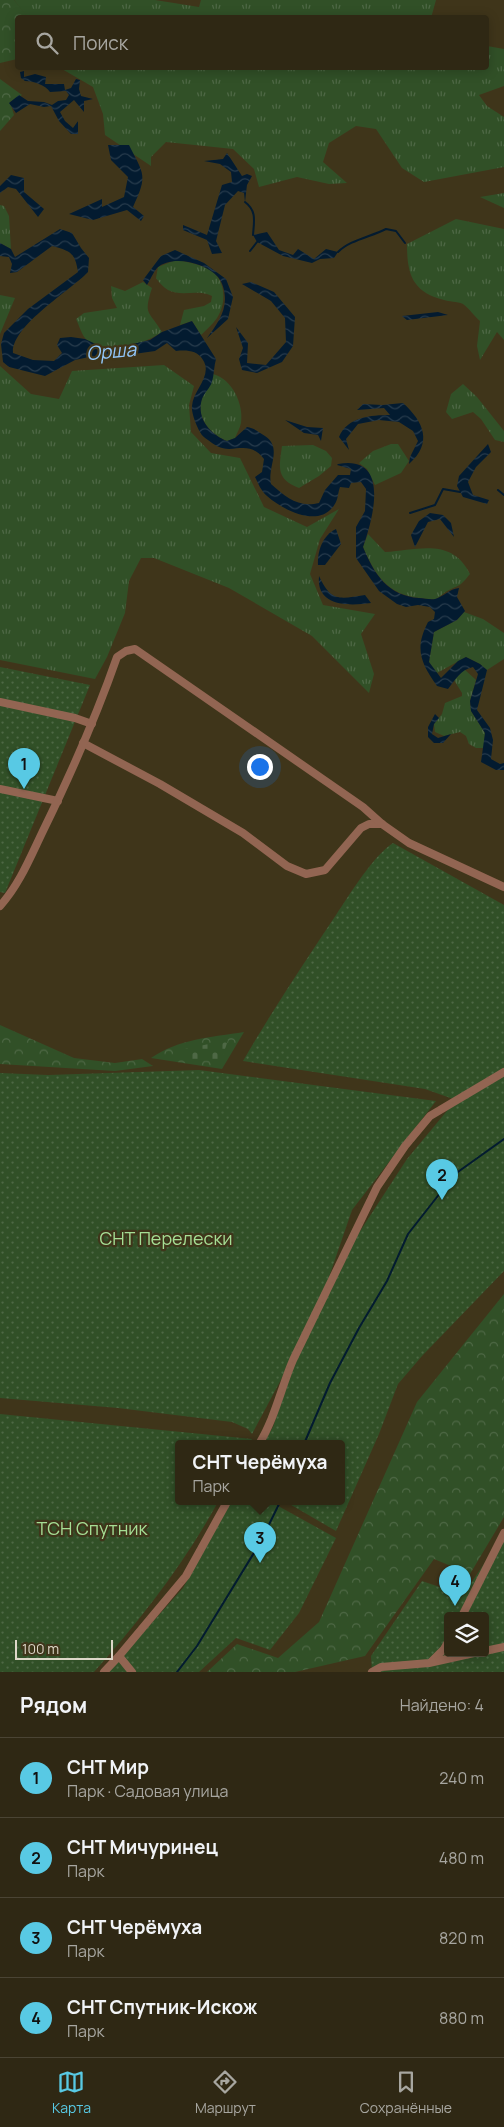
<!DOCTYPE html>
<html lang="ru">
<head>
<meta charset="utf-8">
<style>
  :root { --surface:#2f2814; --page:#3b3422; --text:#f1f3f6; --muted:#a7a6a0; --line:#4a4434; --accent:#58c9e4 }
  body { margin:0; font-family:Manrope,sans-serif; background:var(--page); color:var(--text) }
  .controls { position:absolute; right:15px; bottom:15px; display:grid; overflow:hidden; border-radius:5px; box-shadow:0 2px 12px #0003 }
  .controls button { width:45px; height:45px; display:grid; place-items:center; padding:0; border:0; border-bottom:1px solid var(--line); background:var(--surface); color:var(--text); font:25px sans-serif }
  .scale { position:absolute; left:15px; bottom:12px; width:98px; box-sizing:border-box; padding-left:5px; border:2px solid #ddd7c8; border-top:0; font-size:14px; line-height:18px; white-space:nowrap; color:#ddd7c8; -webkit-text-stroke:4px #3f351a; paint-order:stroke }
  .you { position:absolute; left:259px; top:766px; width:18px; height:18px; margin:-12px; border:4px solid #fff; border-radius:50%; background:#1a73e8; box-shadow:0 0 0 8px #1a73e833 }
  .badge { display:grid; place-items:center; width:32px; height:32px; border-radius:50%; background:var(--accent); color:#111; font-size:16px; font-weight:700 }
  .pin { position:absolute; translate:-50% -41px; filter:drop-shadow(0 1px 2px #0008) }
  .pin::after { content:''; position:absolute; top:26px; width:18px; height:15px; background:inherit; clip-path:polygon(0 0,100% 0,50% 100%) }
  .popup { position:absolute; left:175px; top:1440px; width:170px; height:65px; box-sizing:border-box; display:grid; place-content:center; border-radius:5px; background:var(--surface); filter:drop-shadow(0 1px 4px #0005); font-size:16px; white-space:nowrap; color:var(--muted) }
  .popup b { font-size:19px; color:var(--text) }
  .popup::after { content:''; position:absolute; left:50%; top:100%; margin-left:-10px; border:10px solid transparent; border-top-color:var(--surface) }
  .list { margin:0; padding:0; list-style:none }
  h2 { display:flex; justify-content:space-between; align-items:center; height:65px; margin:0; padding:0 20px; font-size:21px }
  h2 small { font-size:16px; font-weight:400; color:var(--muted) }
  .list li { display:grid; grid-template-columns:32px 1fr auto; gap:15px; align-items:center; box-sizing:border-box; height:80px; padding:0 20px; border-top:1px solid var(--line) }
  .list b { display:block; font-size:19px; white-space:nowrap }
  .list p { margin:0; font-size:16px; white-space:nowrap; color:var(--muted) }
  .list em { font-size:16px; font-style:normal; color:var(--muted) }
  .icon { flex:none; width:28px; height:28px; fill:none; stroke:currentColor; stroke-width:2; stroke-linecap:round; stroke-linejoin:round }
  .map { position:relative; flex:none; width:504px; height:1672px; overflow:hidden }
  .search { position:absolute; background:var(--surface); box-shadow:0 2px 12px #0003; left:15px; right:15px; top:15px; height:55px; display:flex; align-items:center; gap:12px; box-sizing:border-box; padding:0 18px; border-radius:5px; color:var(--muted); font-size:19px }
  .sheet { height:385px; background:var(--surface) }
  nav { display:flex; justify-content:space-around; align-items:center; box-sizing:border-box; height:70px; border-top:1px solid var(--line); background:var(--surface); font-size:14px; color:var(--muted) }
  nav a { display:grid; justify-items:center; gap:2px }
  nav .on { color:var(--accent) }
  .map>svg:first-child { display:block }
</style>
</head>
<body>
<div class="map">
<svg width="504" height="1672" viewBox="0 0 504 1672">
  <defs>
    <pattern id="grass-tufts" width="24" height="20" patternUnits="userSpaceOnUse" patternTransform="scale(1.25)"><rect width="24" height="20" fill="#315027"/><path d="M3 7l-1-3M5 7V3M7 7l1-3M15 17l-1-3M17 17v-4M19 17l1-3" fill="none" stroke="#4e6845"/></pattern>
    <pattern id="forest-crowns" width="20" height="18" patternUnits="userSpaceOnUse" patternTransform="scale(1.25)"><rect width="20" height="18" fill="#315027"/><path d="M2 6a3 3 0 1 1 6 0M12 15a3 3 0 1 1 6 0" fill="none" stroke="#4e6845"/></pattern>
    <pattern id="cemetery-stones" width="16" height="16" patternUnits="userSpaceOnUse" patternTransform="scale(1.25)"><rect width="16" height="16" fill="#315027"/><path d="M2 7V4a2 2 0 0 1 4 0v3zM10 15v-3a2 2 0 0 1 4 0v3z" fill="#4e6845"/></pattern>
    <pattern id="garden-dots" width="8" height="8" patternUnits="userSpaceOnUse" patternTransform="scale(1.25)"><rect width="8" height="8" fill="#315027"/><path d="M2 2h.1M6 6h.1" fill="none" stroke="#4e6845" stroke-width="1.8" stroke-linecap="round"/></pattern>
    <pattern id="water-waves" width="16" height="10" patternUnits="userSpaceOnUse" patternTransform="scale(1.25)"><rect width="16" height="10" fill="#031b30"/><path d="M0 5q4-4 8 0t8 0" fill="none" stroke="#273b4c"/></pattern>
  </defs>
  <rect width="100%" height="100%" fill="#3f351a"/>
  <g fill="url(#grass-tufts)">
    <polygon points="14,0 155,0 199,7 201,0 436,0 431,18 28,18"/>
    <polygon points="487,46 504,49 504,86 479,95 487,106 504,117 504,167 424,182 402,168 376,129 356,126 329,143 323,162 347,183 329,184 297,177 259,187 254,169 233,149 166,142 151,157 151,166 105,135 103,114 93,87 62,69 67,68 486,68"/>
    <polygon points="504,193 504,208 480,197"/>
    <polygon points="0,205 4,206 9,216 11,249 0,243"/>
    <path d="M456,219L504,229V340L497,332L480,360L477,346L480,321C474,316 469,308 463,304C457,301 449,302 444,300C412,292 407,274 407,244Z"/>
    <path d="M176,260C187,262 200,264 210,270C226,280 227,303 217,318C212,325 206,330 201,335L192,321L180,325L184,310L204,306L211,302L212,296C197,289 181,297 168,290C163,287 159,282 156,278L158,267Z"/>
    <path d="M143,282L152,288C143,316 149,310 162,332C143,345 108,355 87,340C82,336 79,325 76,319L84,313L117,308L112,298L111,286L125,291Z"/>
    <polygon points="0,295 15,298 0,334"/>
    <polygon points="164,365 194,386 189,405 191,432 211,453 240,458 264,507 307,527 339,509 320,539 310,574 323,605 375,614 361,634 374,674 369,693 312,636 229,588 154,558 141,558 129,581 125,613 107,657 95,679 0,660 0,366 31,394 59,399 72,371"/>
    <path d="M213,374C232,379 244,404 241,423C240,428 237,433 235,438L227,441C210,434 194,416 203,396C207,388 212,384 213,374Z"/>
    <polygon points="463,384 477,397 504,431 504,442 495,440 481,419 473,412 452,419 446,412 451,394"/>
    <polygon points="391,444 398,444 409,461 401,473 375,485 367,469 359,463 373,451"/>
    <path d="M313,445L326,451L332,458L331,466L319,476L299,488C276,479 279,468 282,446Z"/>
    <path d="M368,534L385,552C418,550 452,537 470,574C460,586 462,584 449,590C444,592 440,597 436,599C431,600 424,598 420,598C388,595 375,575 363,547Z"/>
    <polygon points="464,612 483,619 504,633 504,659 487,670 480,664 466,657 437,673 429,662 434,632 457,620"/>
    <polygon points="464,669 476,680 470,701 471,711 485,733 484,748 476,748 469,744 466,736 460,732 444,736 435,732 434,724 442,714 445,703 462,696 462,693 454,680"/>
  </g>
  <g fill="url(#forest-crowns)">
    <polygon points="0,0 14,0 28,17 18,18 17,59 0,63"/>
    <polygon points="0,79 22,95 10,102 14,115 0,131"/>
    <polygon points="0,1025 74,1058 115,1063 142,1059 153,1066 115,1071 0,1064"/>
    <path d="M244,1032L222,1069L151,1058C178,1039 212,1037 244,1032Z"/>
    <polygon points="504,1294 504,1517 470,1574 434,1559 365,1656 295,1672 207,1672 237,1644 278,1658 319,1622 417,1402"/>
  </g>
  <polygon fill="url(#cemetery-stones)" points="228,1040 221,1061 189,1060 185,1049"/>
  <g fill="url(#garden-dots)" fill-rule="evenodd">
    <polygon points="0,667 90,685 5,893 0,892"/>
    <path d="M393,843L504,905V1271L422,1356L398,1384L379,1434L336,1531L286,1502H341V1444H263L273,1427L294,1363L353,1242L407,1159L456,1100L425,1089L243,1061C272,1011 304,963 336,915C350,894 373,856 393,843Z"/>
    <polygon points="199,1070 436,1101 352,1210 317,1312 252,1434 248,1429 232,1422 118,1408 0,1398 0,1073 48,1075"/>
    <path d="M0,1414L252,1439L249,1444H179V1502H218C184,1564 141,1619 94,1672H0Z"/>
    <polygon points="231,1502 271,1502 336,1538 299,1613 270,1650 236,1638 199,1672 108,1672 183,1588"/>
    <path d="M504,1534V1672H372L371,1656L422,1581L463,1595ZM448,1616H485V1653H448Z"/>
  </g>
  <g fill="url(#water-waves)">
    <path d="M24,71V77L35,74L46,77L45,84H64L65,90L71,88L76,79L80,80L79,89L81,96L93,99L84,101V112L74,100L60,112L65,121L73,128L78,121V134H71L59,121L51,106L44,107L30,104L16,113L9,103L19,95L28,101L44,102L52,105L58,101L66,100L69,95L66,91L50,92C45,85 34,81 25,81L21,78L20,72Z"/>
    <path d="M108,145H129C144,175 148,175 133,207L144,216L141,221L127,210L93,220L69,214L102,199V207L124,197L128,177L111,160Z"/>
    <polygon points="227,153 242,176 247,174 252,176 247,185 245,202 244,193 238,191 225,205 216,241 222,253 212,254 207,240 183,230 183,225 207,235 222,185 232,182 231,172 220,164 204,161 223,159"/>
    <polygon points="11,175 24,178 24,192 44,209 38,217 16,189 8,187 0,193 0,186"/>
    <path d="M60,229L72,233L81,248L89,258L88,272C70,291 11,326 13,353L33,360L54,361L62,353L57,345L60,338L71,337L85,339L102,347H119L150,340L162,332L192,321L216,359C214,366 214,375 212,382C210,388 204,393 202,399C196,418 210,434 227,441L235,438L247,427C254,428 259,432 265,436C283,448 267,467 271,484C286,497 298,508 319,503L325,490L338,475H350L351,469L337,465L338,464C391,454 373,519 363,547C374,574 388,596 419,598C424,598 430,600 435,599C443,597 449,589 459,588L457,597L465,611L457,620L434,632L429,662L441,678L458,661L466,657L480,664L487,670L477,710L490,728L493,740L491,759L500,764L504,763V770H496L481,762L485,733L471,711L470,701L478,674L473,667C460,670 456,679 448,689L437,686C421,663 414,649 428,622L434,619L435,612L430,607L418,605L406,607L397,604L379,591L356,558V527L365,511L366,489L361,482L351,483L349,488L340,487C338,492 338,498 336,502C322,530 284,511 267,496C261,491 258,483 255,477L262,472L264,459C253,445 244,448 229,449C221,449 214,445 208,440C205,438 202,436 200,432C197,427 191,413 192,406C193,390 213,376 203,360C197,350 186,350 176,351L167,343L155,351L106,358L89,357L75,360L45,376L9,367L3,362L1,344L4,333L28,309L78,272C75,252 70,251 52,246L17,272L10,273L12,264L9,257L0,256V243L11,249L15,257Z"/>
    <polygon points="267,232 279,250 293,255 298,249 314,259 326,249 338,252 334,258 320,259 312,263 283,256 257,242 253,235"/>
    <path d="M175,250L204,263L226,279L233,297L228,319L207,338C215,327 225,314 225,299C225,292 223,283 218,277C206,263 172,254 157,268C153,273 150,280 147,285L143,280L161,256Z"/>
    <polygon points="251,282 274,292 295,317 293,346 282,362 257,373 242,370 239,359 243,348 236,327 248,343 247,363 266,365 286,342 285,318 271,301 242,284"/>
    <polygon points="438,312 448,315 407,320 402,316"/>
    <path d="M403,403C424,422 433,443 409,464L410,457L418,441L413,431L399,422L379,420L358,424L346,439L349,450L339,437C347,417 371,415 390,415L384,408L357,410L363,404L382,405Z"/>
    <polygon points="285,420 307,427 323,428 321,441 318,435 304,433"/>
    <polygon points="488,444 491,452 476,467 468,482 473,495 489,500 487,504 463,497 457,486 459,476"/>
    <polygon points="430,513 443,515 451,523 454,537 440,519 428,522 415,547 411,535 419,521"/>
    <path d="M336,529L341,544L325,565H318C317,551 323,535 336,529Z"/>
    <path d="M319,576C331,602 339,599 365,595L371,603C349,606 316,607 319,576Z"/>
    <polygon points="435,714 439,718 434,724 432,734 438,738 451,734 443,743 434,743 428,737 428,727"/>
  </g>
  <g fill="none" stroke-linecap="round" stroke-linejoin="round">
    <g stroke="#031b30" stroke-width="2">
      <path d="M245,202C257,211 254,221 253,235"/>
      <polyline points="250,251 257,242"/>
      <path d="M338,252C350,240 370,237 386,229L396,231L405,243"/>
      <polyline points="498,490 504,495"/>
      <polyline points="410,513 435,505 443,489 460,492"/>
      <polyline points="304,1444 330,1383 359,1328 387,1281 408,1234 455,1174 504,1139"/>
      <polyline points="177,1672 197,1646 260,1543 280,1502"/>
    </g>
    <g stroke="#926552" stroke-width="8">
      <polyline points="0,702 75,718 92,724"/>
      <polyline points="83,743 160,784 243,833 287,866 306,874 325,870 361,828 369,824 382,824"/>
      <polyline points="0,789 58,801"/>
      <path d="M0,906C19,885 30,858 42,833C70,776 96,717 117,657L126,651L135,649L363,807L382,824L409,843L504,887"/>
      <path d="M259,1444C275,1418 281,1388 293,1360L377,1187L405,1146L430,1116L504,1072"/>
      <polyline points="462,1616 504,1533"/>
      <polyline points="485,1651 504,1647"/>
      <polyline points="119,1656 186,1576 227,1502"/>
      <polyline points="431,1662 444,1649 448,1642"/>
      <polyline points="104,1672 119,1656 132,1672"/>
      <polyline points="372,1672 381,1667 429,1663 474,1653"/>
    </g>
  </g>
  <g text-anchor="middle" stroke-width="4.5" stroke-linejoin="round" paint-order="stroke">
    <g font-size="18" fill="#a5de94" stroke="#3f351a">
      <text x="166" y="1245">СНТ Перелески</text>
      <text x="92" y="1535">ТСН Спутник</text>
    </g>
    <g font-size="19" font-style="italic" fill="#92c7fb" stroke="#3f351a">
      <text transform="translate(111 351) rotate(-5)" y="7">Орша</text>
    </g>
  </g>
</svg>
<div class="controls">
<button><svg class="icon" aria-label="layers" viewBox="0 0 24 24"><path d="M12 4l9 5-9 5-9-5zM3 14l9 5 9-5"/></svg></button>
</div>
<div class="scale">100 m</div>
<div class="you"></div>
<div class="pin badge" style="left:24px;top:789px">1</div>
<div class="pin badge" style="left:442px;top:1200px">2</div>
<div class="pin badge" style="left:260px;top:1563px">3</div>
<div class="popup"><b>СНТ Черёмуха</b>Парк</div>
<div class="pin badge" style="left:455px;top:1606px">4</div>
<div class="search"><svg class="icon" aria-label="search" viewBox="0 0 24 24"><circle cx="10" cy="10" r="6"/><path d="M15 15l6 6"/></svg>Поиск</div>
</div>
<section class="sheet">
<h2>Рядом<small>Найдено: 4</small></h2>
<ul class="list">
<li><span class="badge">1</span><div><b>СНТ Мир</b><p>Парк · Садовая улица</p></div><em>240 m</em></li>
<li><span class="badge">2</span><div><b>СНТ Мичуринец</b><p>Парк</p></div><em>480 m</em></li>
<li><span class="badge">3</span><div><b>СНТ Черёмуха</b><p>Парк</p></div><em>820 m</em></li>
<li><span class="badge">4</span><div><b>СНТ Спутник-Искож</b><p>Парк</p></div><em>880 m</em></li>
</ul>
</section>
<nav>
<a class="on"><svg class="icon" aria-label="map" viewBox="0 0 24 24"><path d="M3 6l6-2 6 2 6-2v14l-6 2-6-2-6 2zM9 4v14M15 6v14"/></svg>Карта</a>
<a><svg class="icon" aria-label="directions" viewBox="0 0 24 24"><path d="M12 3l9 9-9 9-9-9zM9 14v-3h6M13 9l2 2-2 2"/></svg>Маршрут</a>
<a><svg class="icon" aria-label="saved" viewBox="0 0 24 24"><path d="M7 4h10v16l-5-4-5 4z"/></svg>Сохранённые</a>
</nav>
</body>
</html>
